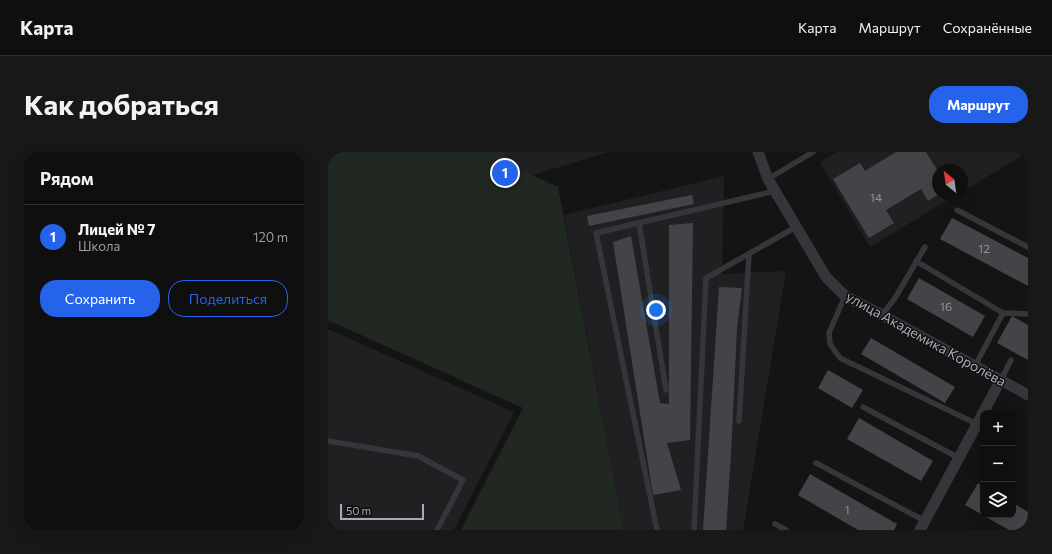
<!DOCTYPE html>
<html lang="ru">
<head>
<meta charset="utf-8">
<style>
  :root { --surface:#0f0f10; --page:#181819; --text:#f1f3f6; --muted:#9b9c9f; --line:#2f2f30; --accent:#2563eb }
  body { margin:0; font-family:Commissioner,sans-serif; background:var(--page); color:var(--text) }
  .controls { position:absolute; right:12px; bottom:12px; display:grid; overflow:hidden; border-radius:8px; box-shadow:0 4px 16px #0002 }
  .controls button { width:36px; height:36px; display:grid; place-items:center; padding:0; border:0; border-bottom:1px solid var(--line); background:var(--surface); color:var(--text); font:20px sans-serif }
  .compass { position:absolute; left:604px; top:12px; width:36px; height:36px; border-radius:50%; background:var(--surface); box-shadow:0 4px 16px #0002; rotate:331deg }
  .scale { position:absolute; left:12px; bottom:10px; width:84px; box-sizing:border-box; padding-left:4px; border:2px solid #a7abb5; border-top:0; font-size:11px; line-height:14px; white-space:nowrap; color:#a7abb5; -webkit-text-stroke:3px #0f0f10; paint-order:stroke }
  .you { position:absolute; left:328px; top:158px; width:14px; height:14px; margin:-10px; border:3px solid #fff; border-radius:50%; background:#1a73e8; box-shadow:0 0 0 6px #1a73e833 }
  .badge { display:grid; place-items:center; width:26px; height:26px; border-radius:50%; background:var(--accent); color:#fff; font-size:13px; font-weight:700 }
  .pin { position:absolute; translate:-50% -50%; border:2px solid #fff; box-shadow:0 1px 4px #0006 }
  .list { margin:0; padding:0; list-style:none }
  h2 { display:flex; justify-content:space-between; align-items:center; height:52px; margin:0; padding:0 16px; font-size:17px }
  h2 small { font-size:13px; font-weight:400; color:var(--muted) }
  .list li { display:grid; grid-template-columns:26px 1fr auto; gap:12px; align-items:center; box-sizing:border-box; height:64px; padding:0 16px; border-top:1px solid var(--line) }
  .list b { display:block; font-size:15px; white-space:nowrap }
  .list p { margin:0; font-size:13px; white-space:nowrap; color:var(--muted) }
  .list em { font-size:13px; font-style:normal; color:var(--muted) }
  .actions { display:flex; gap:8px; padding:12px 16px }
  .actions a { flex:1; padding:9px 0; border:1px solid var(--accent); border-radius:16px; text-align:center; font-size:14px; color:var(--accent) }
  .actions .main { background:var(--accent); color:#fff }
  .icon { flex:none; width:22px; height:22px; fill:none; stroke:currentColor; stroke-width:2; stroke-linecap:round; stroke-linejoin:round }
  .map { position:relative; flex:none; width:700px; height:378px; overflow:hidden; border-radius:16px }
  header { display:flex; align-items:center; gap:24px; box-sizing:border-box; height:56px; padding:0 20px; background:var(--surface); border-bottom:1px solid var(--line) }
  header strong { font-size:19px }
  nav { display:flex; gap:22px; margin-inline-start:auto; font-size:14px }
  .intro { display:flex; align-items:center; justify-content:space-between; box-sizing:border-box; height:96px; padding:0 24px }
  h1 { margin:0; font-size:28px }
  .button { padding:10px 18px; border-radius:16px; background:var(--accent); color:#fff; font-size:14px; font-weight:700 }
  main { display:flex; gap:24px; padding:0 24px }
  aside { flex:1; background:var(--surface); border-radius:16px; box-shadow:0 4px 16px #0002 }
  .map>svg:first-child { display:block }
</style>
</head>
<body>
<header>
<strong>Карта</strong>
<nav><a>Карта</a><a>Маршрут</a><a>Сохранённые</a></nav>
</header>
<div class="intro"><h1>Как добраться</h1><a class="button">Маршрут</a></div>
<main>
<aside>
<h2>Рядом<small></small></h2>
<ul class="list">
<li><span class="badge">1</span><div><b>Лицей № 7</b><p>Школа</p></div><em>120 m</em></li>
</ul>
<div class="actions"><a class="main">Сохранить</a><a>Поделиться</a></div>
</aside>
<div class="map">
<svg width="700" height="378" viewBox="0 0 700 378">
  <rect width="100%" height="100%" fill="#141415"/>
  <g fill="#202022">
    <polygon points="136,0 280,0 147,41"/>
    <polygon points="509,0 700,0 634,40 634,18 610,18 610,42 630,42 542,95 492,10"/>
    <polygon points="396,24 394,122 458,119 415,378 296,378 236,63"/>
    <polygon points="0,177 186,260 126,378 0,378"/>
  </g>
  <polygon fill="#202821" points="0,0 175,0 189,16 230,35 296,378 133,378 195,256 0,168"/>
  <g fill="#434448">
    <polygon points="568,0 598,0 610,19 610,43 600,49 593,37 558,58 566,71 541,86 505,27 532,11 537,19"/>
    <polygon points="364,43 366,52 261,74 259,64"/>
    <polygon points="624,66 700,106 700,134 612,87"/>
    <polygon points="365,71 362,288 339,291 353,338 325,343 285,90 303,84 332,251 341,252 341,73"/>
    <polygon points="591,126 657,164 645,185 579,147"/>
    <polygon points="391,135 414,136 409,176 403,303 398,378 375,378"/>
    <polygon points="684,164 700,173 700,208 669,191"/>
    <polygon points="543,186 627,235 617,251 533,202"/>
    <polygon points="500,218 535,238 524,256 490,236"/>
    <polygon points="531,266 605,309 593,329 519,287"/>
    <polygon points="482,322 569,372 566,378 530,378 470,343"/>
    <polygon points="650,331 655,334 655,363 685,363 685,351 700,360 700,378 681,378 637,353"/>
  </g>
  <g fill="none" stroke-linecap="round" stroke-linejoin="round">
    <g stroke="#35363a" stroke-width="5.5">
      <polyline points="440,27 485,0"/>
      <polyline points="629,58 700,95"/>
      <polyline points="311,71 338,238"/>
      <polyline points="588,109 675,161"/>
      <polyline points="517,144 501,181 502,192 512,206 649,272"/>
      <polyline points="554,163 567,146 597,95"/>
      <polyline points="647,214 675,161 700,162"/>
      <polyline points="673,228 683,208"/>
      <polyline points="535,255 631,306"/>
      <polyline points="411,269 421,102"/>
      <polyline points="0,289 90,304 135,328 109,378"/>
      <polyline points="488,311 597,369"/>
      <polyline points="447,372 458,378"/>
      <polyline points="329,378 268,81 447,39"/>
      <polyline points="366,378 378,126 468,75"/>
    </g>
    <g stroke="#35363a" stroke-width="11">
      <polyline points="430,0 440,27 498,125 517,144 554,163 700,243"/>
      <polyline points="655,261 672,229"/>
      <polyline points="592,378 655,261"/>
    </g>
  </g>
  <g text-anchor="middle" stroke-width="3" stroke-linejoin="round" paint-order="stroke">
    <g font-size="12" fill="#8e919a">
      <text x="548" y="50">14</text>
      <text x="656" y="101">12</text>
      <text x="618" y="159">16</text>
      <text x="519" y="362">1</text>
    </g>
    <g font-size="14" fill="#a7abb5" stroke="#0f0f10">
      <text transform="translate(598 187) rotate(29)" y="5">улица Академика Королёва</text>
    </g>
  </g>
</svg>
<div class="controls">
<button>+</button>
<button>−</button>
<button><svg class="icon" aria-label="layers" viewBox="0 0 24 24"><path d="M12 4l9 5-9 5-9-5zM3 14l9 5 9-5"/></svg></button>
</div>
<svg class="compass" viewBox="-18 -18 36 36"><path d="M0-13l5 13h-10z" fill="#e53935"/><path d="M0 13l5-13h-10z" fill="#9b9c9f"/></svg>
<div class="scale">50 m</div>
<div class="you"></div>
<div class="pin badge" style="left:177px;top:21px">1</div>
</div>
</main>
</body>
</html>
